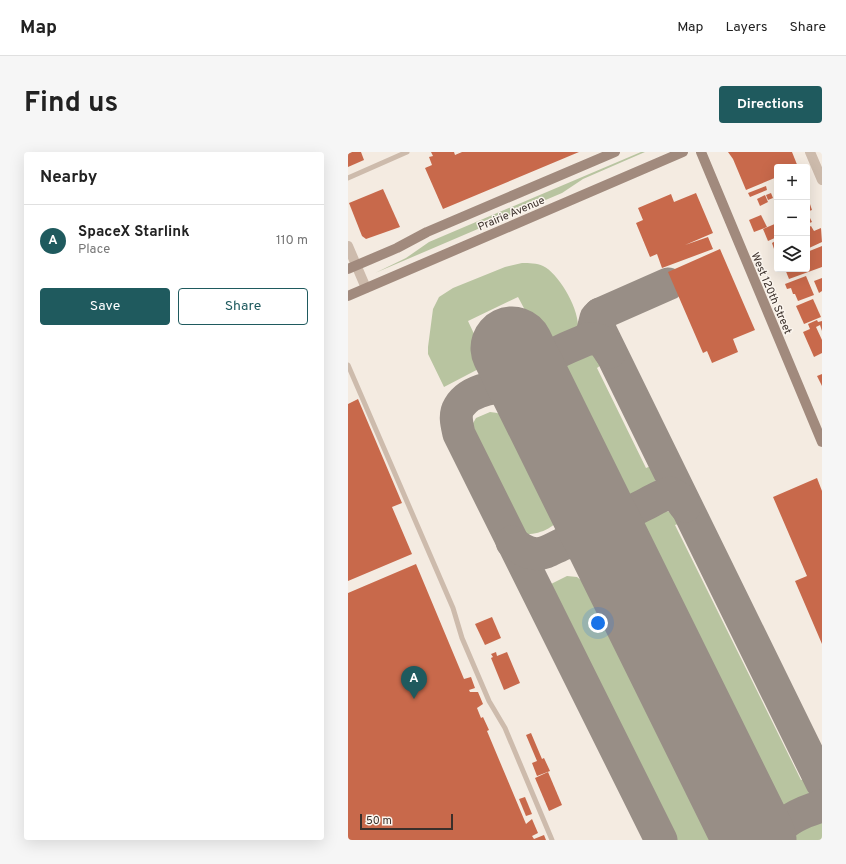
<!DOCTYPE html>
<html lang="en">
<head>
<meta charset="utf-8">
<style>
  :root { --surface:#fff; --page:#f6f6f6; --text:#222; --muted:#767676; --line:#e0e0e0; --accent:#1f5a5e }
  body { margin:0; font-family:Overpass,sans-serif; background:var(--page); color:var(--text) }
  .controls { position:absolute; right:12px; top:12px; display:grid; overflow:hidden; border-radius:4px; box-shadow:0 4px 16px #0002 }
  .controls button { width:36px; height:36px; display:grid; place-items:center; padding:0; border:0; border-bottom:1px solid var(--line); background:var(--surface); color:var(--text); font:20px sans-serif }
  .scale { position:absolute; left:12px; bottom:10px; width:93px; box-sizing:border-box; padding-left:4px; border:2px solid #3b302b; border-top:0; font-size:11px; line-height:14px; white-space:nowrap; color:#3b302b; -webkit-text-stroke:3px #fbf5ee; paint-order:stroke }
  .you { position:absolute; left:250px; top:471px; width:14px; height:14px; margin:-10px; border:3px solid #fff; border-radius:50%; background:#1a73e8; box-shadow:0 0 0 6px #1a73e833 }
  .badge { display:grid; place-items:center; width:26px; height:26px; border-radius:50%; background:var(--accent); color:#fff; font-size:13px; font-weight:700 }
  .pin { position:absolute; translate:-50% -33px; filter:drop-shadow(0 1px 2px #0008) }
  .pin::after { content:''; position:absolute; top:21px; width:14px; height:12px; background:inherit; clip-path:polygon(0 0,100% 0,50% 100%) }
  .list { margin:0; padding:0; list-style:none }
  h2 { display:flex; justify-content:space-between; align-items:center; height:52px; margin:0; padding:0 16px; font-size:17px }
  h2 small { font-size:13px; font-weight:400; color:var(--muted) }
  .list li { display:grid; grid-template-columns:26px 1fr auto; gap:12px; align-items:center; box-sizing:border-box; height:72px; padding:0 16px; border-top:1px solid var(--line) }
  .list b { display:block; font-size:15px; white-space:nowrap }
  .list p { margin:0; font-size:13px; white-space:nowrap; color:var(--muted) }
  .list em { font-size:13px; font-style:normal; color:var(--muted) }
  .actions { display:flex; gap:8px; padding:12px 16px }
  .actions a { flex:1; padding:9px 0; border:1px solid var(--accent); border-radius:4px; text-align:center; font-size:14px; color:var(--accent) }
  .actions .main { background:var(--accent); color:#fff }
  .icon { flex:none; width:22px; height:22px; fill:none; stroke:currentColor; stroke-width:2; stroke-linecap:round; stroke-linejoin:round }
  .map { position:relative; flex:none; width:474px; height:688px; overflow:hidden; border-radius:4px }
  header { display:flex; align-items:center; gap:24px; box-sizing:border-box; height:56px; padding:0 20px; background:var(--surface); border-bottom:1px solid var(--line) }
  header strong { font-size:19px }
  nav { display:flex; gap:22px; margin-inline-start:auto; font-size:14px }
  .intro { display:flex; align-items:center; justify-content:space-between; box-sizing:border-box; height:96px; padding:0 24px }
  h1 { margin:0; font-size:28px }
  .button { padding:10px 18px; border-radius:4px; background:var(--accent); color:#fff; font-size:14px; font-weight:700 }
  main { display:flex; gap:24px; padding:0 24px }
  aside { flex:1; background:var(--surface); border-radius:4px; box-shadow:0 4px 16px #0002 }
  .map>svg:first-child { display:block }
</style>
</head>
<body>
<header>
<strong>Map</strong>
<nav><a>Map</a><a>Layers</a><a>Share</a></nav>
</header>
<div class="intro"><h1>Find us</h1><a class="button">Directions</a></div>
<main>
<aside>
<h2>Nearby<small></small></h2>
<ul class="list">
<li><span class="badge">A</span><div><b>SpaceX Starlink</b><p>Place</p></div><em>110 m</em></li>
</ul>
<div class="actions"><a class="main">Save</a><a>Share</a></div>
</aside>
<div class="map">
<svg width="474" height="688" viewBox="0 0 474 688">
  <rect width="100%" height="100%" fill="#f4ebe1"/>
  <g fill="#b8c4a0">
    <polygon points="293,0 297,0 235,27 214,41 27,121 58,106 81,90"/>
    <path d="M174,111C181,111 189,111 195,114C211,121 235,163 229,179C221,187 203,195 194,190L170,145L120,169L140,212L96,235L80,202V195L85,157L91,145L105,136L157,115Z"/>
    <path d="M233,200C244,199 248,204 253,213L249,216L298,316L303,314C305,319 308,323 307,329C304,342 275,354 266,339L272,336L217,225L210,228L208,223C209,209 222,206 233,200Z"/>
    <path d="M142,260C156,261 165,266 173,278L165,281L204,358L210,356C219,372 190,384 177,382L172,377L123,280L124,273L128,266Z"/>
    <path d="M312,358L323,360L330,370V372L327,373L453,628L457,627C460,633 463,639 459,645L439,658L428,660L421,653L427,649L295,382L287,385L286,375L293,367Z"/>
    <polygon points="219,424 229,425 243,436 364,682 361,688 325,688 202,439 203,432"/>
    <polygon points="467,669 474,669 474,688 440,688 445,678"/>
  </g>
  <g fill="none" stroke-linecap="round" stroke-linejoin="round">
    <g stroke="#988e86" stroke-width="33">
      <polyline points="252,162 249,170 251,176 474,631"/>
      <polyline points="244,182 248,166 252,162 320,132"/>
      <path d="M262,200C256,190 251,186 240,187C220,196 182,206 187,234C188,242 192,250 195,258C188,251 181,241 172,238C154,231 122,237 111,255C106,263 109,273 111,282L313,688"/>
      <path d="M164,390C198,419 204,385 236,389C249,391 259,399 268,407C259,374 267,367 296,353C304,349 313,343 322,341L332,347L337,354"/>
      <path d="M425,688C431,669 457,659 474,654"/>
    </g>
    <polyline stroke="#988e86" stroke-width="83" points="164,196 407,688"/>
  </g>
  <g fill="#c8694b">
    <polygon points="4,0 13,0 16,8 0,15 0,2"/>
    <polygon points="83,0 106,0 107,3 114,0 231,0 95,57 77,16 84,13 81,5 85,4"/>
    <polygon points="380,0 444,0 450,15 429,15 429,25 398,38 385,7"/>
    <polygon points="418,34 419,38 402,45 400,41"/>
    <polygon points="35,37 52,75 18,87 14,84 1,51"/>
    <polygon points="348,41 365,81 337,93 360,85 365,97 314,116 309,102 302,105 288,71 295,68 290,56 323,42 326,50"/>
    <polygon points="423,41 425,46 420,48 418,43"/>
    <polygon points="417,43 420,50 412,54 409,47"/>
    <polygon points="461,49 464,58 461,59 462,61 460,62 464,70 459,72 459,50"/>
    <polygon points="413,63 419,75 406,80 401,68"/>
    <polygon points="429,71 429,85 420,89 415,77"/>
    <polygon points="463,74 466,79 473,76 474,90 459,97 459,76"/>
    <polygon points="429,88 429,96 426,97 424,91"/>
    <polygon points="474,94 474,115 441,127 437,117 459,117 459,100"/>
    <polygon points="372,97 407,178 385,187 390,200 364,211 359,199 355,201 320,120"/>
    <polygon points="458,124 466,143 450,149 447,142 445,142 443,136 439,137 437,132"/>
    <polygon points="474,126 474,139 471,141 466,129"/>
    <polygon points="465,147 473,165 456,172 448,154"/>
    <polygon points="469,168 470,170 474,169 474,179 472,173 468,175 474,188 474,201 466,205 455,180 462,177 460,172"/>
    <polygon points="474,222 474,234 469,224"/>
    <polygon points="10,247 54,351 44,355 64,402 0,429 0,252"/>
    <polygon points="469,326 474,339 474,492 447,429 459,424 425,345"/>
    <polygon points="68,412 116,527 123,525 127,536 121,538 122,540 130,540 135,552 129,556 133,566 135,565 141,578 139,579 178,672 184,667 190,681 184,684 186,687 196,683 198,688 0,688 0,441"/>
    <polygon points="144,465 153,486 137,493 127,472"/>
    <polygon points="148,500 149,504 159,500 172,531 156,538 143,506 145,505 143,502"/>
    <polygon points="183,581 194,607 196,606 202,619 189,624 184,611 189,609 178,583"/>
    <polygon points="200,620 214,653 201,659 187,626"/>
    <polygon points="177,645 184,662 178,664 171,647"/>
  </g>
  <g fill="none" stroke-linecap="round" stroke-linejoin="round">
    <g stroke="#cdbbac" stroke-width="5">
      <polyline points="0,26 59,0"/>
      <polyline points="0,213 105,456 114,486 141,549 157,576 204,688"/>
    </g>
    <g stroke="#cdbbac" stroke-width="10">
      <polyline points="462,0 474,28"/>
      <polyline points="0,94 18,136"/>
    </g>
    <g stroke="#a18a7d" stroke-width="10">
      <polyline points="353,0 474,290"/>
      <polyline points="0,117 49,96 79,80 267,0"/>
      <polyline points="0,144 335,0"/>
    </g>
  </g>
  <g text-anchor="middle" stroke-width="3" stroke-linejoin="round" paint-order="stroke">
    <g font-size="11" fill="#3b302b" stroke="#fbf5ee">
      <text transform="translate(163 61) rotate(-23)" y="4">Prairie Avenue</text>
      <text transform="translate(424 141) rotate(67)" y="4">West 120th Street</text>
    </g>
  </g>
</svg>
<div class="controls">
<button>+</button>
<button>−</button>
<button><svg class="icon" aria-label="layers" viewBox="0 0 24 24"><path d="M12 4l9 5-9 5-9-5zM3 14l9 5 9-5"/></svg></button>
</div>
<div class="scale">50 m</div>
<div class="you"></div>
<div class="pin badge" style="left:66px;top:547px">A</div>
</div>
</main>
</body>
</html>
